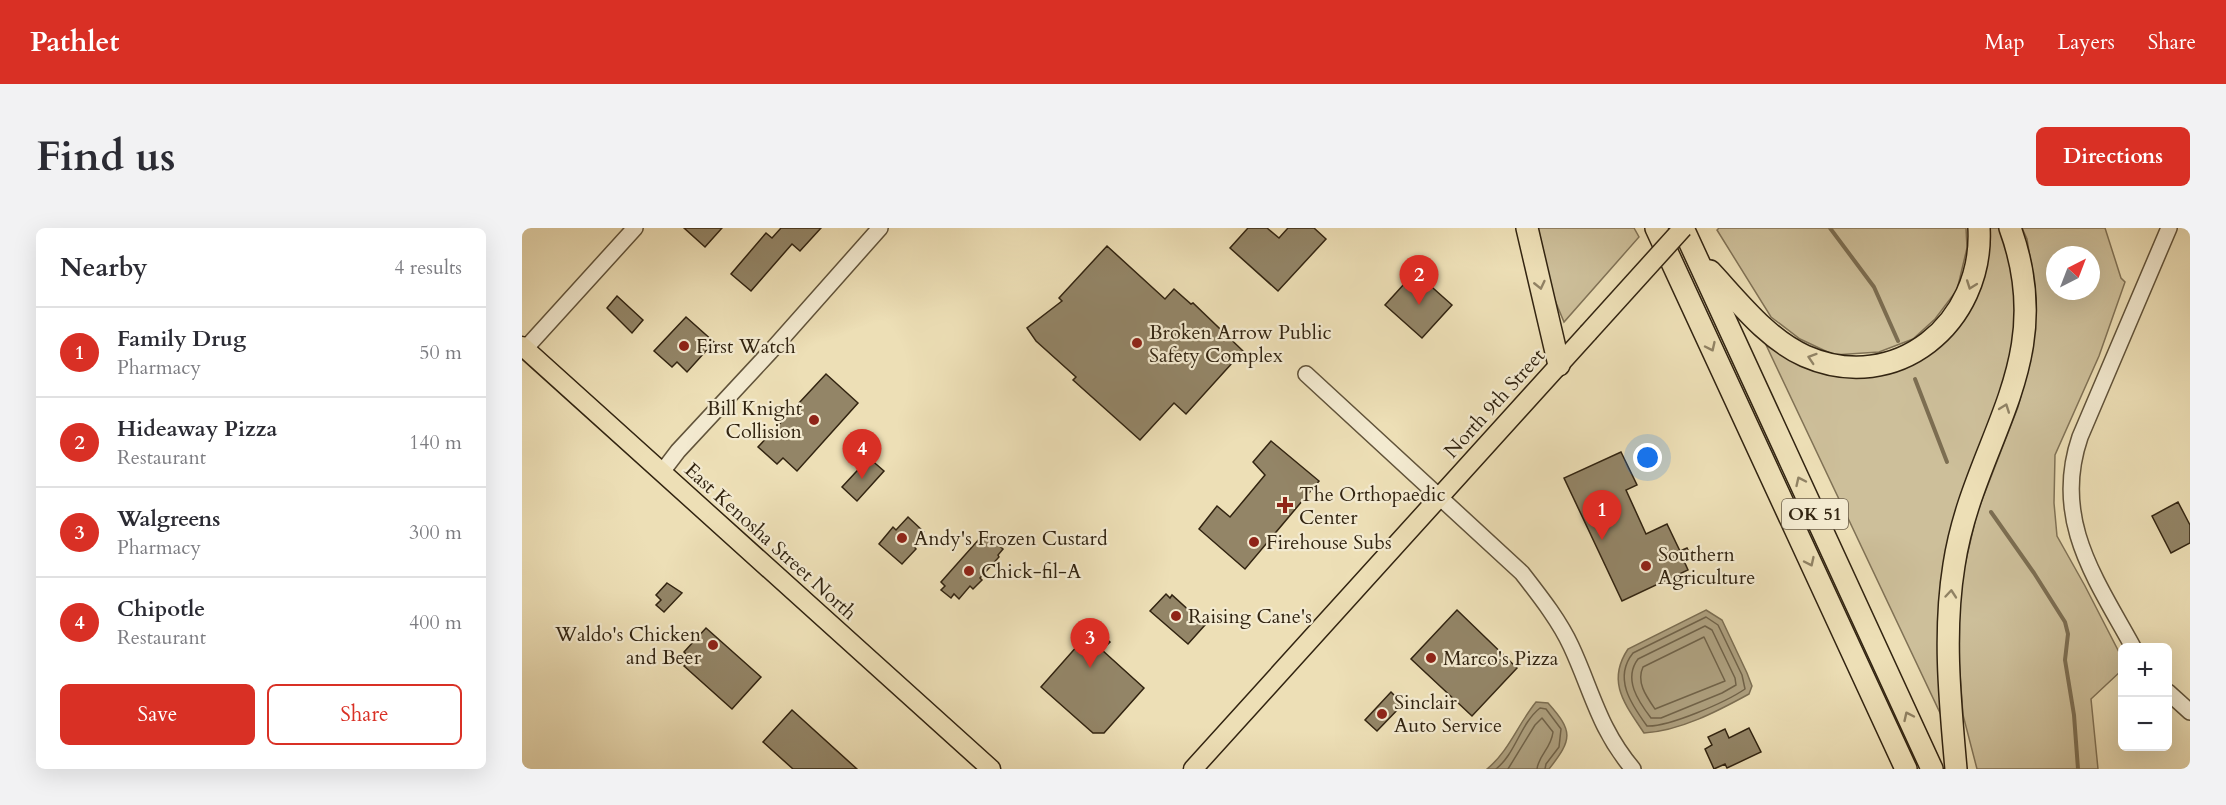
<!DOCTYPE html>
<html lang="en">
<head>
<meta charset="utf-8">
<style>
  :root { --surface:#fff; --page:#f2f2f3; --text:#2b2b33; --muted:#7c7c81; --line:#e1e1e2; --accent:#d93025 }
  body { margin:0; font-family:Cardo,serif; background:var(--page); color:var(--text) }
  .controls { position:absolute; right:18px; bottom:18px; display:grid; overflow:hidden; border-radius:9px; box-shadow:0 6px 24px #0002 }
  .controls button { width:54px; height:54px; display:grid; place-items:center; padding:0; border:0; border-bottom:2px solid var(--line); background:var(--surface); color:var(--text); font:30px sans-serif }
  .compass { position:absolute; left:1524px; top:18px; width:54px; height:54px; border-radius:50%; background:var(--surface); box-shadow:0 6px 24px #0002; rotate:42deg }
  .you { position:absolute; left:1126px; top:230px; width:21px; height:21px; margin:-15px; border:4px solid #fff; border-radius:50%; background:#1a73e8; box-shadow:0 0 0 9px #1a73e833 }
  .badge { display:grid; place-items:center; width:39px; height:39px; border-radius:50%; background:var(--accent); color:#fff; font-size:20px; font-weight:700 }
  .pin { position:absolute; translate:-50% -50px; filter:drop-shadow(0 2px 3px #0008) }
  .pin::after { content:''; position:absolute; top:32px; width:21px; height:18px; background:inherit; clip-path:polygon(0 0,100% 0,50% 100%) }
  .list { margin:0; padding:0; list-style:none }
  h2 { display:flex; justify-content:space-between; align-items:center; height:78px; margin:0; padding:0 24px; font-size:26px }
  h2 small { font-size:20px; font-weight:400; color:var(--muted) }
  .list li { display:grid; grid-template-columns:39px 1fr auto; gap:18px; align-items:center; box-sizing:border-box; height:90px; padding:0 24px; border-top:2px solid var(--line) }
  .list b { display:block; font-size:22px; white-space:nowrap }
  .list p { margin:0; font-size:20px; white-space:nowrap; color:var(--muted) }
  .list em { font-size:20px; font-style:normal; color:var(--muted) }
  .actions { display:flex; gap:12px; padding:18px 24px }
  .actions a { flex:1; padding:14px 0; border:2px solid var(--accent); border-radius:9px; text-align:center; font-size:21px; color:var(--accent) }
  .actions .main { background:var(--accent); color:#fff }
  .map { position:relative; flex:none; width:1668px; height:541px; overflow:hidden; border-radius:9px }
  header { display:flex; align-items:center; gap:36px; box-sizing:border-box; height:84px; padding:0 30px; background:var(--accent); color:#fff }
  header strong { font-size:28px }
  nav { display:flex; gap:33px; margin-inline-start:auto; font-size:21px }
  .intro { display:flex; align-items:center; justify-content:space-between; box-sizing:border-box; height:144px; padding:0 36px }
  h1 { margin:0; font-size:42px }
  .button { padding:15px 27px; border-radius:9px; background:var(--accent); color:#fff; font-size:21px; font-weight:700 }
  main { display:flex; gap:36px; padding:0 36px }
  aside { flex:1; background:var(--surface); border-radius:9px; box-shadow:0 6px 24px #0002 }
  .map>svg:first-child { display:block }
</style>
</head>
<body>
<header>
<strong>Pathlet</strong>
<nav><a>Map</a><a>Layers</a><a>Share</a></nav>
</header>
<div class="intro"><h1>Find us</h1><a class="button">Directions</a></div>
<main>
<aside>
<h2>Nearby<small>4 results</small></h2>
<ul class="list">
<li><span class="badge">1</span><div><b>Family Drug</b><p>Pharmacy</p></div><em>50 m</em></li>
<li><span class="badge">2</span><div><b>Hideaway Pizza</b><p>Restaurant</p></div><em>140 m</em></li>
<li><span class="badge">3</span><div><b>Walgreens</b><p>Pharmacy</p></div><em>300 m</em></li>
<li><span class="badge">4</span><div><b>Chipotle</b><p>Restaurant</p></div><em>400 m</em></li>
</ul>
<div class="actions"><a class="main">Save</a><a>Share</a></div>
</aside>
<div class="map">
<svg width="1668" height="541" viewBox="0 0 1668 541">
  <rect width="100%" height="100%" fill="#eddfb6"/>
  <filter id="stains"><feTurbulence type="fractalNoise" baseFrequency=".00333" numOctaves="4"/><feColorMatrix values="0 0 0 0 .2 0 0 0 0 .09 0 0 0 0 .02 0 0 0 .5 -.17"/></filter>
  <radialGradient id="worn" r=".72"><stop offset=".6" stop-color="#630" stop-opacity="0"/><stop offset="1" stop-color="#630" stop-opacity=".3"/></radialGradient>
  <g fill="#cdbf9a" stroke="#807256" stroke-width="1.5" fill-rule="evenodd">
    <polygon points="1016,0 1112,0 1117,9 1042,94 1032,70"/>
    <polygon points="1197,0 1444,0 1445,20 1435,62 1413,91 1391,111 1357,124 1312,127 1278,111 1249,89 1195,2"/>
    <polygon points="1463,0 1482,0 1486,7 1497,110 1451,244 1420,489 1237,102 1314,143 1414,117"/>
    <path d="M1500,0H1583L1599,50L1603,54L1577,128L1533,227L1532,275L1535,308L1563,358L1600,430V442L1569,471L1576,541H1455L1441,487L1436,418L1437,362L1455,285L1496,179L1509,129L1513,60L1505,11ZM1533,27H1569V63H1533Z"/>
  </g>
  <g fill="#ad9f7e" stroke="#7c6e52" stroke-width="1.5">
    <path d="M1184,382L1200,392L1225,445L1230,458L1227,466C1196,483 1158,503 1122,505C1103,476 1084,454 1106,421Z"/>
    <path d="M1014,474L1026,475C1051,503 1051,511 1027,541H965C987,523 996,496 1014,474Z"/>
  </g>
  <g fill="none" stroke-linecap="round" stroke-linejoin="round">
    <g stroke="#706248" stroke-width="1.5">
      <path d="M1184,389L1196,397L1220,447L1223,461C1204,474 1147,499 1125,498C1109,476 1091,450 1111,425Z"/>
      <path d="M1183,398L1190,402L1213,450L1214,457L1200,465L1139,490H1129C1116,473 1101,451 1116,431Z"/>
      <path d="M1182,409L1203,453L1133,481C1124,468 1114,454 1121,439Z"/>
      <path d="M974,541C994,525 998,496 1018,480L1024,481L1039,501L1037,519L1024,536L1023,541"/>
      <path d="M986,541L1013,497L1020,490L1031,504C1029,521 1017,526 1015,541"/>
    </g>
    <g stroke="#7c6e52" stroke-width="4">
      <polyline points="1308,0 1352,59 1376,113"/>
      <polyline points="1393,151 1425,234"/>
      <polyline points="1469,284 1512,345 1543,394 1546,406 1543,432 1552,487 1556,541"/>
    </g>
  </g>
  <g fill="#938567" stroke="#322411" stroke-width="1.5">
    <polygon points="162,0 200,0 183,19"/>
    <polygon points="259,0 299,0 278,23 270,16 229,63 209,46 244,5 250,10"/>
    <polygon points="726,0 745,0 757,10 766,0 792,0 804,11 756,63 708,20"/>
    <polygon points="585,18 643,71 652,61 669,76 671,75 721,123 664,186 652,175 618,212 551,152 554,149 514,113 505,100 540,73 537,70"/>
    <polygon points="893,44 930,77 900,110 863,77"/>
    <polygon points="95,68 121,92 110,105 85,80"/>
    <polygon points="164,89 192,114 165,144 155,134 150,139 132,123"/>
    <polygon points="304,146 336,175 275,243 261,230 255,236 236,219"/>
    <polygon points="749,213 797,253 723,341 677,301 695,278 708,289 743,247 731,234"/>
    <polygon points="1099,224 1115,257 1104,262 1124,306 1145,296 1158,323 1165,320 1170,330 1162,333 1166,342 1100,373 1042,250"/>
    <polygon points="347,230 362,243 335,273 320,259"/>
    <polygon points="1656,274 1668,297 1668,315 1649,325 1630,288"/>
    <polygon points="386,289 402,304 391,317 394,321 380,336 357,316 371,299 374,302"/>
    <polygon points="465,307 481,321 476,327 477,329 458,350 460,352 451,361 448,358 437,371 432,366 429,370 419,362 423,358 419,354 458,310 460,312"/>
    <polygon points="145,355 160,365 142,384 134,377 139,372 134,367"/>
    <polygon points="644,366 648,370 650,367 683,397 666,416 628,383"/>
    <polygon points="935,382 995,440 950,488 889,431"/>
    <polygon points="184,400 239,449 210,481 162,438 169,431 162,424"/>
    <polygon points="575,403 588,414 580,422 622,460 582,505 571,505 519,459 564,408 568,412"/>
    <polygon points="869,464 881,476 855,503 843,492"/>
    <polygon points="270,482 335,541 271,541 241,514"/>
    <polygon points="1227,500 1239,524 1205,540 1203,536 1192,541 1183,521 1190,517 1186,509 1203,501 1207,510"/>
  </g>
  <g fill="none" stroke-linecap="round" stroke-linejoin="round">
    <defs>
      <g id="minor">
        <polyline points="3,121 113,0"/>
        <path d="M784,146L1000,345C1017,367 1037,392 1049,418C1070,463 1077,501 1111,541"/>
        <polyline points="140,244 156,223 248,124 358,0"/>
        <path d="M1611,419C1573,350 1530,291 1558,209L1647,0"/>
        <polyline points="1646,464 1668,484"/>
      </g>
      <g id="major">
        <polyline points="0,118 469,541"/>
        <polyline points="671,541 1066,105"/>
      </g>
      <g id="highway">
        <polyline points="1005,0 1037,137"/>
        <polyline points="1134,0 1384,541"/>
        <polyline points="1161,0 1410,541"/>
        <path d="M1188,43C1216,73 1245,111 1283,128C1374,168 1462,95 1457,0"/>
        <path d="M1434,541C1428,473 1421,405 1432,337C1451,212 1538,136 1488,0"/>
      </g>
    </defs>
    <use href="#minor" stroke="#61533a" stroke-width="18"/>
    <use href="#major" stroke="#322411" stroke-width="21"/>
    <use href="#highway" stroke="#322411" stroke-width="24"/>
    <use href="#minor" stroke="#f3ead0" stroke-width="15"/>
    <use href="#major" stroke="#eddfb6" stroke-width="18"/>
    <use href="#highway" stroke="#eddfb6" stroke-width="21"/>
    <defs>
      <polyline id="major-bridge" points="1066,105 1161,0"/>
    </defs>
    <use href="#major-bridge" stroke="#322411" stroke-width="21" stroke-linecap="butt"/>
    <use href="#major-bridge" stroke="#eddfb6" stroke-width="18"/>
  </g>
  <defs><path id="oneway-chevron" d="M-2-3.5L2.5 0L-2 3.5" fill="none" stroke-width="1.6" stroke-linecap="round" stroke-linejoin="round" transform="scale(1.5)"/></defs>
  <g stroke="#908264">
    <use href="#oneway-chevron" transform="translate(1018 57) rotate(77)"/>
    <use href="#oneway-chevron" transform="translate(1449 57) rotate(110)"/>
    <use href="#oneway-chevron" transform="translate(1189 119) rotate(65)"/>
    <use href="#oneway-chevron" transform="translate(1290 130) rotate(-162)"/>
    <use href="#oneway-chevron" transform="translate(1483 180) rotate(-70)"/>
    <use href="#oneway-chevron" transform="translate(1278 253) rotate(-115)"/>
    <use href="#oneway-chevron" transform="translate(1288 334) rotate(65)"/>
    <use href="#oneway-chevron" transform="translate(1429 366) rotate(-85)"/>
    <use href="#oneway-chevron" transform="translate(1386 488) rotate(-115)"/>
  </g>
  <g fill="#8f2418" stroke="#f3ead0" stroke-width="2">
    <circle cx="615" cy="115" r="6"/>
    <circle cx="162" cy="118" r="6"/>
    <circle cx="292" cy="192" r="6"/>
    <path d="M760 268h6v6h6v6h-6v6h-6v-6h-6v-6h6z"/>
    <circle cx="380" cy="310" r="6"/>
    <circle cx="732" cy="314" r="6"/>
    <circle cx="1124" cy="338" r="6"/>
    <circle cx="447" cy="343" r="6"/>
    <circle cx="654" cy="388" r="6"/>
    <circle cx="191" cy="417" r="6"/>
    <circle cx="909" cy="430" r="6"/>
    <circle cx="860" cy="486" r="6"/>
  </g>
  <g text-anchor="middle" stroke-width="4.5" stroke-linejoin="round" paint-order="stroke">
    <rect fill="#f3ead0" stroke="#6c5f4a" stroke-width="1.5" x="1260" y="271" width="66" height="30" rx="4.5"/>
    <g font-size="18" font-weight="bold" fill="#322411">
      <text x="1293" y="292">OK 51</text>
    </g>
    <g font-size="20" fill="#322411" stroke="#f3ead0" text-anchor="start">
      <text x="627" y="111">Broken Arrow Public<tspan x="627" dy="23">Safety Complex</tspan></text>
      <text x="174" y="125">First Watch</text>
      <text x="280" y="187" text-anchor="end">Bill Knight<tspan x="280" dy="23">Collision</tspan></text>
      <text x="777" y="273">The Orthopaedic<tspan x="777" dy="23">Center</tspan></text>
      <text x="392" y="317">Andy's Frozen Custard</text>
      <text x="744" y="321">Firehouse Subs</text>
      <text x="1136" y="333">Southern<tspan x="1136" dy="23">Agriculture</tspan></text>
      <text x="459" y="350">Chick-fil-A</text>
      <text x="666" y="395">Raising Cane's</text>
      <text x="179" y="413" text-anchor="end">Waldo's Chicken<tspan x="179" dy="23">and Beer</tspan></text>
      <text x="921" y="437">Marco's Pizza</text>
      <text x="872" y="481">Sinclair<tspan x="872" dy="23">Auto Service</tspan></text>
    </g>
    <g font-size="20" fill="#322411" stroke="#f3ead0">
      <text transform="translate(972 175) rotate(-48)" y="7">North 9th Street</text>
      <text transform="translate(249 313) rotate(42)" y="7">East Kenosha Street North</text>
    </g>
  </g>
  <rect width="100%" height="100%" filter="url(#stains)"/>
  <rect width="100%" height="100%" fill="url(#worn)"/>
</svg>
<div class="controls">
<button>+</button>
<button>−</button>
</div>
<svg class="compass" viewBox="-18 -18 36 36"><path d="M0-13l5 13h-10z" fill="#e53935"/><path d="M0 13l5-13h-10z" fill="#7c7c81"/></svg>
<div class="you"></div>
<div class="pin badge" style="left:1080px;top:312px">1</div>
<div class="pin badge" style="left:897px;top:77px">2</div>
<div class="pin badge" style="left:568px;top:440px">3</div>
<div class="pin badge" style="left:340px;top:251px">4</div>
</div>
</main>
</body>
</html>
